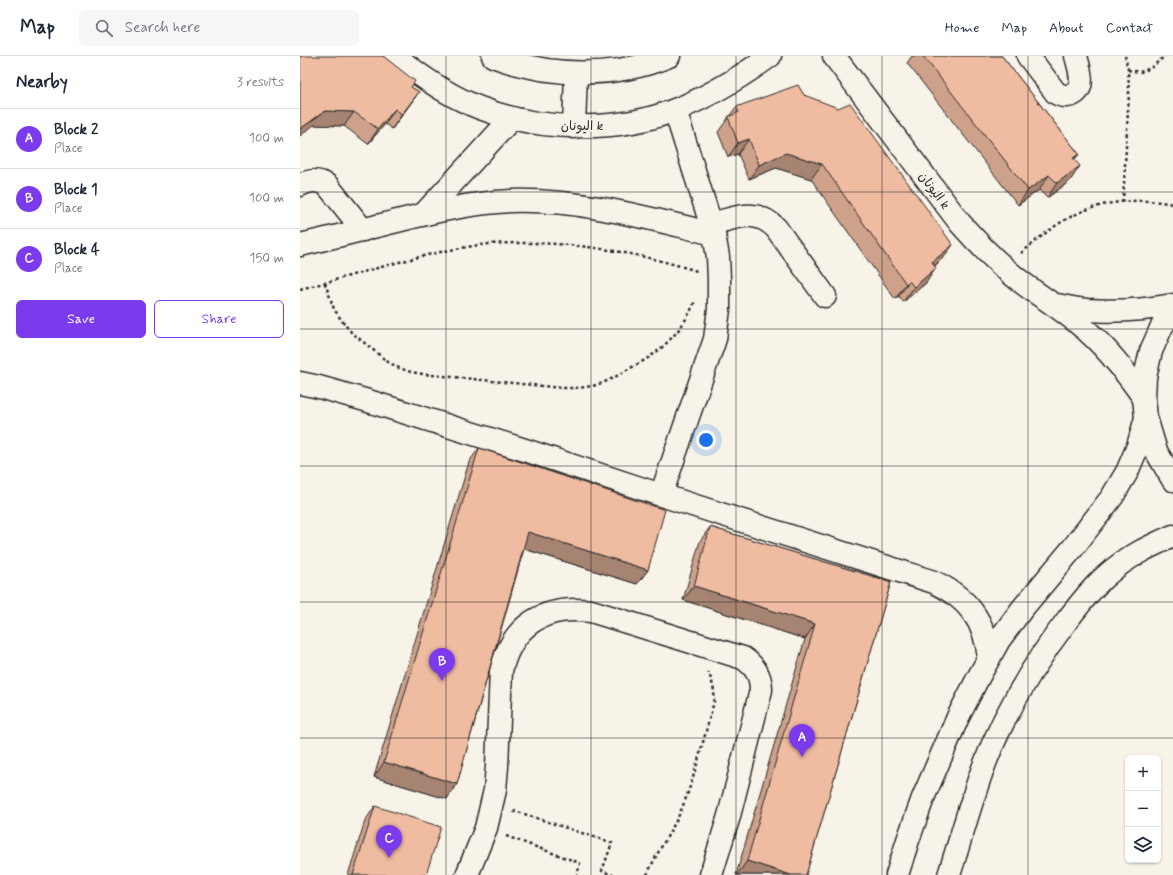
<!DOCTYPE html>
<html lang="en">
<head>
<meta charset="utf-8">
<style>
  :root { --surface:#fff; --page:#f6f6f7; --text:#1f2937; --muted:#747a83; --line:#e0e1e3; --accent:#7c3aed }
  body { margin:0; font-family:Mynerve,"Playpen Sans Arabic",sans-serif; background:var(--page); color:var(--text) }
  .controls { position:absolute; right:12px; bottom:12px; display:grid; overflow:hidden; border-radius:6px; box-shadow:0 1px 3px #0004 }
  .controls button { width:36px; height:36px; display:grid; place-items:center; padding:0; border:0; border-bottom:1px solid var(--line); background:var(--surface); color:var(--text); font:20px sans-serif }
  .you { position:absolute; left:406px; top:384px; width:14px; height:14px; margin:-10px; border:3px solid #fff; border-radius:50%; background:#1a73e8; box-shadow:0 0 0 6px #1a73e833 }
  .badge { display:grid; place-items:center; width:26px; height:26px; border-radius:50%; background:var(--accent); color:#fff; font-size:13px; font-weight:700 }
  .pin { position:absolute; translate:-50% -33px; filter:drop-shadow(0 1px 2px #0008) }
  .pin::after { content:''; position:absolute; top:21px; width:14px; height:12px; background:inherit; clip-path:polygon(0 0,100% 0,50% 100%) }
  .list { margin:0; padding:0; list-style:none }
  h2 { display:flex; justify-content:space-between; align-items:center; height:52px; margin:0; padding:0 16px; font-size:17px }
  h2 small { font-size:13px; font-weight:400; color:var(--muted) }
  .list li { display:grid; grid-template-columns:26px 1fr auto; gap:12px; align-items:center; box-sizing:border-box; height:60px; padding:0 16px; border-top:1px solid var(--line) }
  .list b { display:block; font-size:15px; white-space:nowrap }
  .list p { margin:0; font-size:13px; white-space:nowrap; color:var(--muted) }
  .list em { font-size:13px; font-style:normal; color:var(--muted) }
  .actions { display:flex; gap:8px; padding:12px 16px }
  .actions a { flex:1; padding:9px 0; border:1px solid var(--accent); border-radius:6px; text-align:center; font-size:14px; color:var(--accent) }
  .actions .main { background:var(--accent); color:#fff }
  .icon { flex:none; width:22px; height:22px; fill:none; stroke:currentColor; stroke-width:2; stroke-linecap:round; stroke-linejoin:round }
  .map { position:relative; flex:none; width:873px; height:819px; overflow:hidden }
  header { display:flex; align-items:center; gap:24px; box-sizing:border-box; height:56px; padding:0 20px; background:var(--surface); border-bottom:1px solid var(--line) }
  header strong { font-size:19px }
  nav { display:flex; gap:22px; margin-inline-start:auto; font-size:14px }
  .search { width:280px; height:36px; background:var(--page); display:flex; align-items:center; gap:10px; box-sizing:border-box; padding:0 14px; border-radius:6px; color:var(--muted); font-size:15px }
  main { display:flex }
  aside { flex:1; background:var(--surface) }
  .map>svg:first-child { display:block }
</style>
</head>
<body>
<header>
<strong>Map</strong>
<div class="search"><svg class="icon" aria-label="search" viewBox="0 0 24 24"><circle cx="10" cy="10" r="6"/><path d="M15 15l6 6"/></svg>Search here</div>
<nav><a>Home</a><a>Map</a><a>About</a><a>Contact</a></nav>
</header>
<main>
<aside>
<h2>Nearby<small>3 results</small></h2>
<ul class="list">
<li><span class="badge">A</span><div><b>Block 2</b><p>Place</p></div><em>100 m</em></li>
<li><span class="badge">B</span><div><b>Block 1</b><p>Place</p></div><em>100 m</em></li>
<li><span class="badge">C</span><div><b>Block 4</b><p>Place</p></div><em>150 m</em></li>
</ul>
<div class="actions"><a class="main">Save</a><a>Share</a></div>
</aside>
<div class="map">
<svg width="873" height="819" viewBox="0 0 873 819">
  <rect width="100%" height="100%" fill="#f7f3e8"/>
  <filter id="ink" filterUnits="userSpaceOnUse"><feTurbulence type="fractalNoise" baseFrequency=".025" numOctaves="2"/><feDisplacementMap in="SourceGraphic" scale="8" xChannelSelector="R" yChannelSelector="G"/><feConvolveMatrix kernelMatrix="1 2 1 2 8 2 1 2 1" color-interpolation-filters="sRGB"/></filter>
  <g filter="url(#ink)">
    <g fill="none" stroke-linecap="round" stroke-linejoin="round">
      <defs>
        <g id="minor">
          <path d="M95,0C121,21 148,40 180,52C239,75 316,77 375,54C408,41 441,21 470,0"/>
          <path d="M193,0C247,21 315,23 369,0"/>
          <path d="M534,0L660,167C681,191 703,213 728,231C746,244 764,255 780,269C805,289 825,315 844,342"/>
          <path d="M728,0L756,37C761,40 766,41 772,39C787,32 779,12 776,0"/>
          <polyline points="274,71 276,17"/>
          <path d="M0,129C10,124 18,123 28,130L63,174"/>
          <polyline points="124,158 211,63"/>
          <path d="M411,168C436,162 455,151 476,172L525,240"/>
          <path d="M0,189C26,183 51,177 77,170C121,159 165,147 211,145C281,143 347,162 414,178"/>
          <path d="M757,249C767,251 777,253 787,254C816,256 844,254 873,249"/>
          <polyline points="873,254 862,270 851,295 845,321 844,342 846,362 856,395 873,424"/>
          <path d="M0,327L19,331L65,344L225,394L361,439L634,526C668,542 685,565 689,602"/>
          <polyline points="361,439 415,283 419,253 419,223 418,201 414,178 375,54"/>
          <path d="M167,819L186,772L195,734L197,710L201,615C212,569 244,549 291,555L443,602C455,610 461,619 461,634L429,760L411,819"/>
          <polyline points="597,819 608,784 623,742 658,661 678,622 699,584 722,553 772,493 812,441 827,416 838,390 846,362"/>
          <path d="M649,819C660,785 670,749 682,715C702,661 733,609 768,563C780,548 793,530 808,518C827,501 850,490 873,480"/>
        </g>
      </defs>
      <use href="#minor" stroke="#2b2b2b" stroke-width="25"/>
      <g stroke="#2b2b2b" stroke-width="2.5" stroke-dasharray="3 3" stroke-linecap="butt">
        <polyline points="828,14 840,16 851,12 865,0"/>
        <polyline points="823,146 829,37 828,14 825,0"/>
        <path d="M721,197C735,186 749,173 765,164C797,145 837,141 873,148"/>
        <path d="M25,227L34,253L42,265L51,276L88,306L99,312L111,316L123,318L262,332C275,332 287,332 299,328C309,325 318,319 327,314C334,310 342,306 348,302C369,288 386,268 395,245"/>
        <path d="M0,233C58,219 114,199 173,190C192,187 212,187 231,187C289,188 341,198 397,215"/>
        <polyline points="214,757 215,755 312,787 302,815 313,819"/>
        <polyline points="206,780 280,807 277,819"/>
        <path d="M347,819C356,798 369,779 379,759C395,723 403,684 414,646C415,635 413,627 408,616"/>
      </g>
      <use href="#minor" stroke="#f7f3e8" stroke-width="22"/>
    </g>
    <g fill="#cea18a" stroke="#2b2b2b">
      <polygon points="0,0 111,31 119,36 92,73 85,68 68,88 44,70 14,69"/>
      <polygon points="612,0 702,0 779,98 775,103 770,125 747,142 739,134 718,149 607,7"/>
      <polygon points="504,39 642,203 635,210 626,227 603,246 599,240 595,243 511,123 476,112 449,123 438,98 428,101 418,76 436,51"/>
      <polygon points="179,392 348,514 337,528 224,493 157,728 147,743 74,721 169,406"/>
      <polygon points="410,471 591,526 506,819 436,819 505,583 383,544 400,485"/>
      <polygon points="75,750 126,819 48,819 65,765"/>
    </g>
    <g fill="#a78371" stroke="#2b2b2b">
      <polygon points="119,36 108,51 92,73 102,58"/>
      <polygon points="95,53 85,68 68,88 78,73"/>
      <polygon points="25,55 54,56 44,70 14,69 0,80 0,73"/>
      <polygon points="449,83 438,98 428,101 438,87"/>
      <polygon points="486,97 522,108 511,123 476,112 449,123 459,109"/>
      <polygon points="779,98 768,112 773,102"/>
      <polygon points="780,110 770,125 747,142 757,127"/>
      <polygon points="749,119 739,134 718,149 728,134"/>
      <polygon points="653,189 642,203 622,221 632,206"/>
      <polygon points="636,212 626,227 603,246 614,231"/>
      <polygon points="609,225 599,240 595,243 606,228"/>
      <polygon points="228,476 348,514 337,528 218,491"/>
      <polygon points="394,530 515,568 505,583 383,544"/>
      <polygon points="84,706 157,728 147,743 74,721"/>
      <polygon points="447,805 491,819 437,819"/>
    </g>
    <g fill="#efbba1" stroke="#2b2b2b">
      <polygon points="0,0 83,0 115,25 111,31 119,36 102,58 95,53 78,73 54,56 25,55 0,73"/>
      <polygon points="623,0 702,0 779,98 773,102 780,110 757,127 749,119 728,134"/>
      <polygon points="498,29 504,39 538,52 550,47 653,189 632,206 636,212 614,231 609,225 606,228 522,108 486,97 459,109 449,83 438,87 428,61 439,56 436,51"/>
      <polygon points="179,392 365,454 348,514 228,476 157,728 84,706"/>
      <polygon points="410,471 591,526 506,819 491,819 447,805 515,568 394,530"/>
      <polygon points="75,750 141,771 126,819 53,819"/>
    </g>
  </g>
  <path fill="none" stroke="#2b2b2b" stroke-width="1" stroke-opacity="0.55" d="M146,0V819M291,0V819M436,0V819M582,0V819M728,0V819M0,136H873M0,273H873M0,410H873M0,546H873M0,682H873"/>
  <g text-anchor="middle" stroke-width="3" stroke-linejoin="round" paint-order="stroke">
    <g font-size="13" fill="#2b2b2b" stroke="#f7f3e8">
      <text x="282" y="74">اليونان k</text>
      <text transform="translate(635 134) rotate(53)" y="5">اليونان k</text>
    </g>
  </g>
</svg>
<div class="controls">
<button>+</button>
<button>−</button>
<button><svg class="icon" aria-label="layers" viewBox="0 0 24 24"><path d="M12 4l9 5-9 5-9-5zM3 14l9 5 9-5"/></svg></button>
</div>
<div class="you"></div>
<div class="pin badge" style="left:502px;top:701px">A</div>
<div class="pin badge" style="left:142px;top:625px">B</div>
<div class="pin badge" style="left:89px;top:802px">C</div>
</div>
</main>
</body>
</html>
